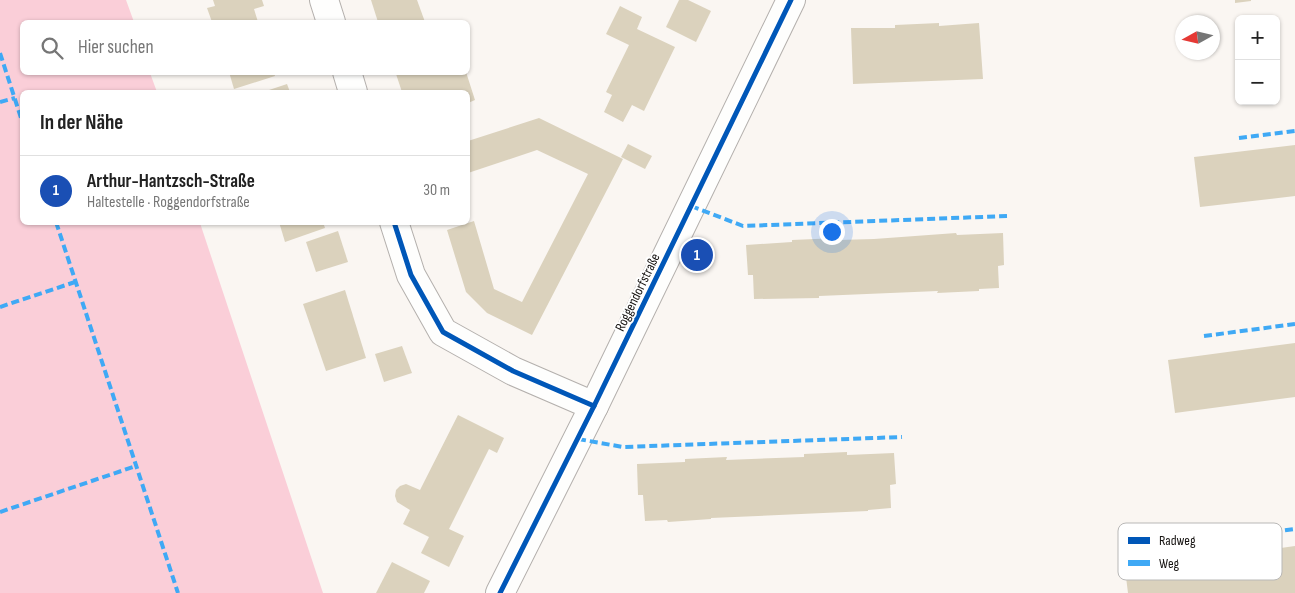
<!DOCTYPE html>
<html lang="de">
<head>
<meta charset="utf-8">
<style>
  :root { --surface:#fff; --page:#f2f2f2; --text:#222; --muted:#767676; --line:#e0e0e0; --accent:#d93025 }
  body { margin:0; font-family:"Sofia Sans Condensed",sans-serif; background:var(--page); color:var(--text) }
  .controls { position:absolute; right:15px; top:15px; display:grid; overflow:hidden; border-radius:8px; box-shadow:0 1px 4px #0004 }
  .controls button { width:45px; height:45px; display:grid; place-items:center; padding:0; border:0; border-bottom:1px solid var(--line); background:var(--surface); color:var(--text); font:25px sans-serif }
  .compass { position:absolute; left:1175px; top:15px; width:45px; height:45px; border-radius:50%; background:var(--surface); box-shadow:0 1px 4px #0004; rotate:262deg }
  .you { position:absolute; left:831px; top:231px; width:18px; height:18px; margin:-12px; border:4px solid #fff; border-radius:50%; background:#1a73e8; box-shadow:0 0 0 8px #1a73e833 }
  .badge { display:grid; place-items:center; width:32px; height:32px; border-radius:50%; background:var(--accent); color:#fff; font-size:16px; font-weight:700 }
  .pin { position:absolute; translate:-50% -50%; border:2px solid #fff; box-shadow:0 1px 5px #0006 }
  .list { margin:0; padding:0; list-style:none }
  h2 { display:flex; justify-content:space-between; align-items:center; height:65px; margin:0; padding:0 20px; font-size:21px }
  h2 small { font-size:16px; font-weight:400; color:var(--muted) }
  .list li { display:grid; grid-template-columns:32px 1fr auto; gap:15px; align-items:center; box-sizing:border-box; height:70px; padding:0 20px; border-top:1px solid var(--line) }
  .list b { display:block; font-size:19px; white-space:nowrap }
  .list p { margin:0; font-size:16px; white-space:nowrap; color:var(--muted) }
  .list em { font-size:16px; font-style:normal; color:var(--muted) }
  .icon { flex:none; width:28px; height:28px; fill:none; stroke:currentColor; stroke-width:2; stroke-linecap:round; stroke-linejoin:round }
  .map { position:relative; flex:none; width:1295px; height:593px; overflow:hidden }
  .search { position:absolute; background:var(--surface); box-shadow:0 1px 4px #0004; left:20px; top:20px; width:450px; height:55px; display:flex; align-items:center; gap:12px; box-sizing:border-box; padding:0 18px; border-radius:8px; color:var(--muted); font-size:19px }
  .panel { position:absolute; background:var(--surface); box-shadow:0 1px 4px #0004; left:20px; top:90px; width:450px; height:135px; border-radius:8px }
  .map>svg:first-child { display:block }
</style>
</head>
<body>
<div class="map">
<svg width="1295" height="593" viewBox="0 0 1295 593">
  <rect width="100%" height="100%" fill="#faf6f2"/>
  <polygon fill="#faced8" points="0,0 126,0 134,22 22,22 22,72 150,73 157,92 22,92 22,222 200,223 323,593 0,593"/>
  <g fill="#dbd2bd">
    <polygon points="213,0 262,0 264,6 254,9 258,22 212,22 207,8 215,6"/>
    <polygon points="371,0 417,0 425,22 378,22"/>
    <polygon points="679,0 688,0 711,11 696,42 666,27"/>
    <polygon points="1235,0 1251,0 1251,1 1235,3"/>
    <polygon points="620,6 642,17 637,29 675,47 644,111 632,105 623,122 604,112 612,95 606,92 629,45 606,34"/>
    <polygon points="939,23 939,26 979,23 983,79 853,84 851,28 895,28 895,25"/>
    <polygon points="229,72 274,72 275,76 234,89"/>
    <polygon points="400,72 461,72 462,74 466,72 475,100 468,103 468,92 402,92 396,74"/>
    <polygon points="287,84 290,92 263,92"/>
    <polygon points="539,118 623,159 532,335 487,313 466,292 447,230 474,221 494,289 522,302 588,174 537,150 468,173 468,141"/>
    <polygon points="628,144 652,156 645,169 621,157"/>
    <polygon points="1295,145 1295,196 1200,207 1194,157"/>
    <polygon points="279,222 323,222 325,228 285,242"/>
    <polygon points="338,231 348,262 316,272 306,242"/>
    <polygon points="956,233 957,235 1003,233 1004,265 998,266 999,288 979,289 979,291 937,293 938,291 819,296 819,298 754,299 753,275 748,275 746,245 792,242 792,240 838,238 838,240 874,239"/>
    <polygon points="345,290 366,358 326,371 303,304"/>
    <polygon points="1295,343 1295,397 1175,413 1168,360"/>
    <polygon points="402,346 412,373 384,382 375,354"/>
    <polygon points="458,415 504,438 497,453 489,449 449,529 464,536 449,567 421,553 429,537 403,524 410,510 397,502 395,496 396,490 400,486 406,484 420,490"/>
    <polygon points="847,452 847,455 894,453 896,484 890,485 891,508 868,510 868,511 711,518 711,519 668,522 667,520 645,521 643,495 638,495 637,464 685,462 685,459 727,457 726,460 804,457 804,454"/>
    <polygon points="1295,546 1295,593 1128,593 1125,569"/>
    <polygon points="392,562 430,581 424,593 376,593"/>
  </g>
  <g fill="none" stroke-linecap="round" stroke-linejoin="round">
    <defs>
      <g id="minor">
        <polyline points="324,0 331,22"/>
        <polyline points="347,72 353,92"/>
        <polyline points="394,222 411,275 443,332 513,371 594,406"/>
      </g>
      <polyline id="tertiary" points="500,593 594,406 791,0"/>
    </defs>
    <use href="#minor" stroke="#b4b0ad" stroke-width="30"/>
    <use href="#tertiary" stroke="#b4b0ad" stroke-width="30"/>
    <use href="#minor" stroke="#fefefd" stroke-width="28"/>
    <use href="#tertiary" stroke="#fefefd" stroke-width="28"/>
    <g stroke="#3fa9f5" stroke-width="4" stroke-dasharray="8 4" stroke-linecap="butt">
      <polyline points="0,53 22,121"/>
      <polyline points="0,102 15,98"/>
      <polyline points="1239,138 1295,131"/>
      <polyline points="691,206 743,226 1007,216"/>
      <polyline points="56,222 178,593"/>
      <polyline points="0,307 75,282"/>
      <polyline points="1204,336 1295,324"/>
      <polyline points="578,439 623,447 902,437"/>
      <polyline points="0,512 136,466"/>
      <polyline points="1166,546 1295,529"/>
    </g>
    <defs>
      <g id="cycleway">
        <polyline points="394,222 411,275 443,332 513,371 594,406"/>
        <polyline points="500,593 594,406 791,0"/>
      </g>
    </defs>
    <use href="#cycleway" stroke="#fff" stroke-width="8"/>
    <use href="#cycleway" stroke="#0057b8" stroke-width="5"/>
  </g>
  <g text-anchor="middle" stroke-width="4" stroke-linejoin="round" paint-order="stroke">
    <g font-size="14" fill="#151210" stroke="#fff">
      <text transform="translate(637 292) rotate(-64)" y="5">Roggendorfstraße</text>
    </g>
  </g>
  <rect x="1118" y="523" width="164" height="57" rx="8" fill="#fff" stroke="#b9b8b7" stroke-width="1"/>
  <rect x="1128" y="537" width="22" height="7" fill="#0057b8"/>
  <rect x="1128" y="560" width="22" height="6" fill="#3fa9f5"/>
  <g font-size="14" fill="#151210">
    <text x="1159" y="545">Radweg</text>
    <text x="1159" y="568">Weg</text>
  </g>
</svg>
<div class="controls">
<button>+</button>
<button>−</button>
</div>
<svg class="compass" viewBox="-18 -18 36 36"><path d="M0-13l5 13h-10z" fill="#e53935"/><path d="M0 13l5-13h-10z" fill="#767676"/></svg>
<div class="you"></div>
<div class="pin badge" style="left:697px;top:255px;background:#1a4fb4">1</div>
<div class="search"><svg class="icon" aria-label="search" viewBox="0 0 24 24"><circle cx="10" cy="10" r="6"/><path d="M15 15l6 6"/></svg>Hier suchen</div>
<section class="panel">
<h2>In der Nähe<small></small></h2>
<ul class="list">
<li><span class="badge" style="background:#1a4fb4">1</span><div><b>Arthur-Hantzsch-Straße</b><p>Haltestelle · Roggendorfstraße</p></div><em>30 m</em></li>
</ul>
</section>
</div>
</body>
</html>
